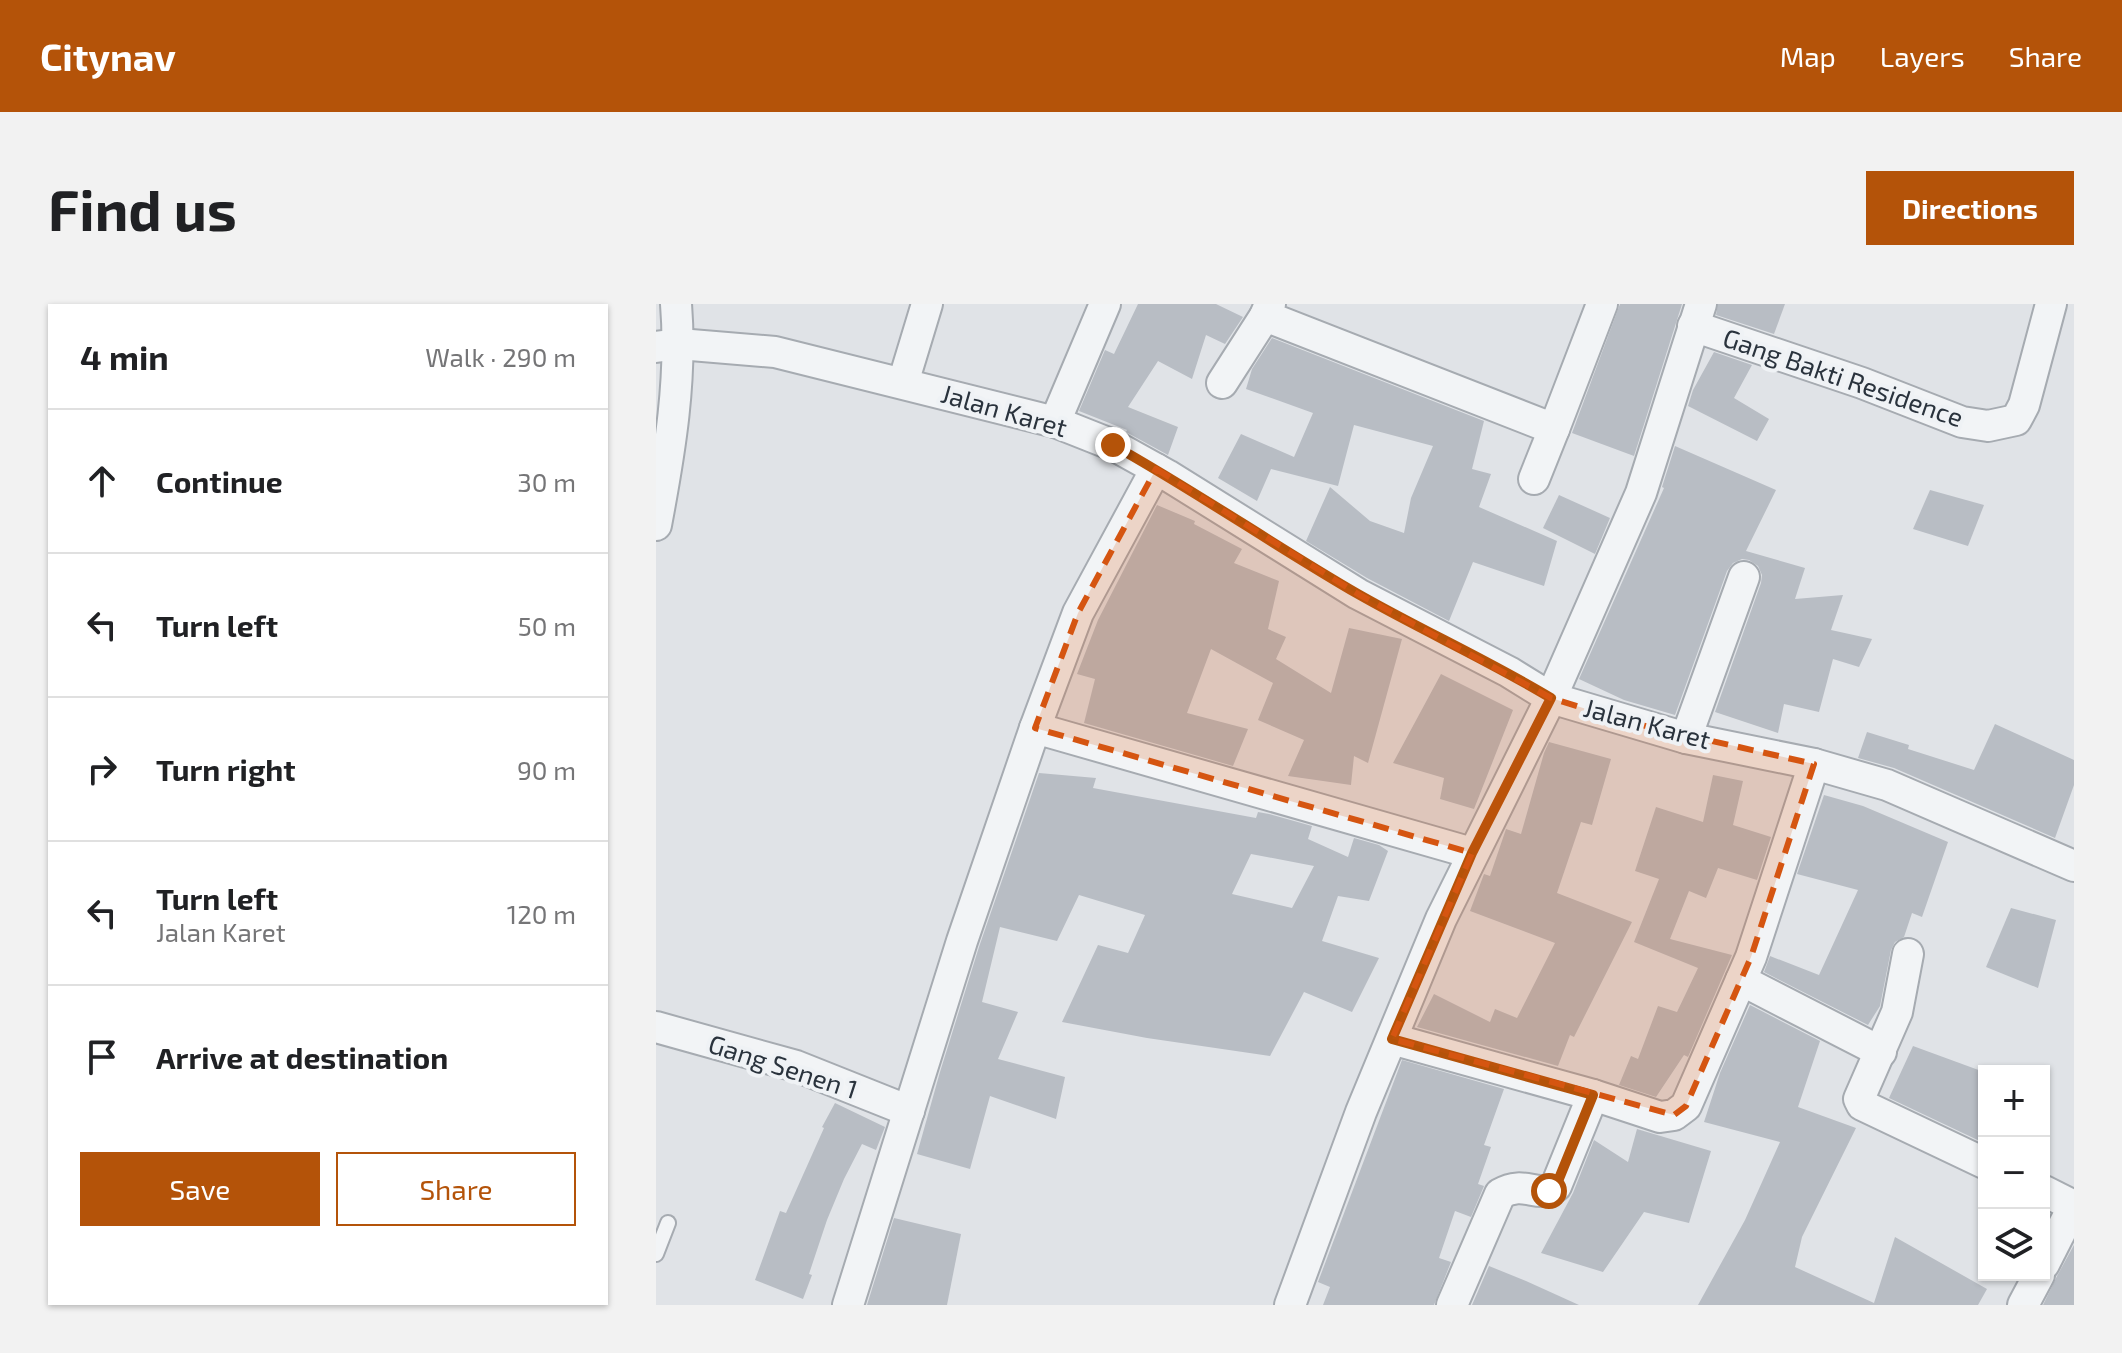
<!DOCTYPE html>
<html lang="en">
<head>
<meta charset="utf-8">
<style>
  :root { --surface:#fff; --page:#f2f2f2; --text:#202124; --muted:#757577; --line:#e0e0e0; --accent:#b45309 }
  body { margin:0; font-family:"Exo 2",sans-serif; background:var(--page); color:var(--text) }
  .controls { position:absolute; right:24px; bottom:24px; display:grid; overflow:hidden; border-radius:0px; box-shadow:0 2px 6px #0004 }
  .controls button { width:72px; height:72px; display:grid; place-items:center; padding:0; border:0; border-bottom:2px solid var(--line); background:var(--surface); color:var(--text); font:40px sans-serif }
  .stop { position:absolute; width:24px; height:24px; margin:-18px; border:6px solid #b45309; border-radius:50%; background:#fff }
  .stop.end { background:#b45309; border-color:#fff; box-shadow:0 2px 8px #0008 }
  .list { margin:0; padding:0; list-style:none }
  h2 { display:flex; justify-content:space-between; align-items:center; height:104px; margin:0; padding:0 32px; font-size:34px }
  h2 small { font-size:26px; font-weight:400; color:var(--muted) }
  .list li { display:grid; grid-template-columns:52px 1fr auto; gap:24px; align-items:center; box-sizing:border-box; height:144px; padding:0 32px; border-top:2px solid var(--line) }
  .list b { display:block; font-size:30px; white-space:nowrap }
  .list p { margin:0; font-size:26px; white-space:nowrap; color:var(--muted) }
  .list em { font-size:26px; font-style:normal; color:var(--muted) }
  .actions { display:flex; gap:16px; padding:24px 32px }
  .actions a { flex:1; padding:18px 0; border:2px solid var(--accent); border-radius:0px; text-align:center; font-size:28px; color:var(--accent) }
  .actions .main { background:var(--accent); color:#fff }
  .icon { flex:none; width:44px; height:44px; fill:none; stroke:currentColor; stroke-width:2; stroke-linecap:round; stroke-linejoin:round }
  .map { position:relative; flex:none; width:1418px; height:1001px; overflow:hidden; border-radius:0px }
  header { display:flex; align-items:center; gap:48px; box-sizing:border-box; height:112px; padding:0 40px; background:var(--accent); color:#fff }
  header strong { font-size:38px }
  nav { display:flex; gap:44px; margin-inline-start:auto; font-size:28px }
  .intro { display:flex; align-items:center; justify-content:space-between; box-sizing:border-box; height:192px; padding:0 48px }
  h1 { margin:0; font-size:56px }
  .button { padding:20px 36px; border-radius:0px; background:var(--accent); color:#fff; font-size:28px; font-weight:700 }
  main { display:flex; gap:48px; padding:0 48px }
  aside { flex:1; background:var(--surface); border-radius:0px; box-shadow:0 2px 6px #0004 }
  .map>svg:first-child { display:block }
</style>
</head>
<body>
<header>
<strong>Citynav</strong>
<nav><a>Map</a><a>Layers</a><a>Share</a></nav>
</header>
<div class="intro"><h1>Find us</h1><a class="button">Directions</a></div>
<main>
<aside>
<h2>4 min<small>Walk · 290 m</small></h2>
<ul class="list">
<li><svg class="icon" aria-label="ahead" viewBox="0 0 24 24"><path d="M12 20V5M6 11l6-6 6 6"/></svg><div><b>Continue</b></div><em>30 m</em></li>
<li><svg class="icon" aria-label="left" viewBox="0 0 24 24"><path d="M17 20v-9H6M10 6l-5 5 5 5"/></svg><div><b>Turn left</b></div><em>50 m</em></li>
<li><svg class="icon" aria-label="right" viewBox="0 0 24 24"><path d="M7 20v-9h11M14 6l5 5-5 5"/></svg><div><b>Turn right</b></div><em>90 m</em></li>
<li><svg class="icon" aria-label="left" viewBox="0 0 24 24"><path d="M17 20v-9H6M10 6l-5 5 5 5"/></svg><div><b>Turn left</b><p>Jalan Karet</p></div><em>120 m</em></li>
<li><svg class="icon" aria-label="arrive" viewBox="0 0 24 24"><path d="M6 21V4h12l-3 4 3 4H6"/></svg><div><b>Arrive at destination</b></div></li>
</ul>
<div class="actions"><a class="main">Save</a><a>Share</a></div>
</aside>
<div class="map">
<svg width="1418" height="1001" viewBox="0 0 1418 1001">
  <rect width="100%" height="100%" fill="#e0e3e7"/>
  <g fill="#b8bdc4" fill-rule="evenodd">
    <polygon points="482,0 560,0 587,13 569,40 550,31 536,75 502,57 472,103 522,123 512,151 470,128 471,126 423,107 449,46 458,50"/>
    <polygon points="964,0 1026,0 978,152 916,129"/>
    <polygon points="1062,0 1129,0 1118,30 1060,11"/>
    <polygon points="616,34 828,117 816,165 835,170 823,203 901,237 888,282 817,258 793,317 711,274 650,237 674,183 714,217 748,229 755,194 777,142 698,121 682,182 615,165 601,197 562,174 585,130 638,153 657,109 590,85 596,65"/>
    <polygon points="1058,48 1096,61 1078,94 1113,115 1101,137 1032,102 1037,86"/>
    <polygon points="1019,142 1120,186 1090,247 1149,264 1139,295 1187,291 1175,326 1216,335 1203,363 1177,355 1163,408 1128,400 1122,429 1059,408 1105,279 1106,271 1102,262 1093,256 1086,255 1077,259 1071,267 1019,411 968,396 923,375 1008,184 1006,183"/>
    <polygon points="1274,186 1328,201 1312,242 1257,225"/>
    <polygon points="903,191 954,214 939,250 887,224"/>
    <polygon points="501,201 539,217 538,220 586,245 578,259 623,277 612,325 630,333 620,355 675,389 693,324 746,335 712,459 698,452 695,481 632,472 648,436 602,416 617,379 555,345 531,409 592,425 577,462 428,419 439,375 421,370 442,316"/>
    <polygon points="785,370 857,406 818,505 784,495 788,474 737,459"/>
    <polygon points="1339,420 1418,456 1418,481 1399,534 1238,464 1202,454 1211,428 1253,441 1252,445 1318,466"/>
    <polygon points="893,438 955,455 936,521 925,518 901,589 976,618 918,733 914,731 902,762 761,723 778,690 834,718 839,705 861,714 899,639 814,607 828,570 834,572 850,525 865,530 888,449"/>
    <path d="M383,469L440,474L437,484L600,514L602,508L613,510L656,522L652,535L692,553L698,534L723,541L732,547L713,597L682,592L666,637L723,654L696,708L648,688L614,752L491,734L406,718L442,641L472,649L489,611L423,591L401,637L344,623L326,698L362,708L342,755L409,773L400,815L334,792L314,865L261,850L284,768L323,643ZM595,550L658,562L636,604L576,590Z"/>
    <polygon points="1057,471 1087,477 1077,521 1115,533 1101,576 1062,564 1050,594 1033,587 1014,635 1076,651 1032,753 1028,751 1000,793 963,781 975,752 982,755 1002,702 1021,708 1042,664 978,638 1003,575 979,567 1000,503 1047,518"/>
    <polygon points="1168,491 1207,502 1292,538 1266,613 1256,609 1248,633 1239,638 1235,646 1224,702 1212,721 1108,668 1114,652 1163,671 1202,586 1141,570"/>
    <polygon points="1355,604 1400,616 1382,684 1330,663"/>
    <polygon points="1094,701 1164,737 1142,803 1200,824 1146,933 1139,963 1218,999 1239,933 1331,985 1322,1001 1042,1001 1089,916 1124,838 1048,818 1064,769"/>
    <polygon points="1257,742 1328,768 1328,839 1233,794"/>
    <polygon points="746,756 848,785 828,841 835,843 822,880 828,882 815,913 799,907 783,954 795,958 778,1001 667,1001 674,983 662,978"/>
    <polygon points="179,799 229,823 220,846 206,840 188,875 171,916 153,970 156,971 147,995 99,976 124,907 130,909 168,824 166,823"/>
    <polygon points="981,825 1055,847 1033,919 988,908 947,968 885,949 917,889 938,836 972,858"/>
    <polygon points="238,914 305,930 291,1001 211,1001"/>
    <polygon points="1418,941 1418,1001 1387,1001 1401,972"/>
    <polygon points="833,962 870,977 923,1001 816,1001"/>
  </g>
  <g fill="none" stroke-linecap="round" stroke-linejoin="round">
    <defs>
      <polyline id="service" points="0,950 12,919"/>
      <g id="minor">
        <polyline points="614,0 609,12 898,125 946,0"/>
        <polyline points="1037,22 1206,79 1306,118 1332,122 1360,116 1368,101 1395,0"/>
        <polyline points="0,43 23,40 119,48 399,118 457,141 511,171 702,290 853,368 895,394 1030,434 1158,460 1231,481 1418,562"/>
        <polyline points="247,79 271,0"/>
        <polyline points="566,79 609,12"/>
        <polyline points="399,118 449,0"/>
        <polyline points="878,175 898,125"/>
        <path d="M0,221C14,147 26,75 20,0"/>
        <polyline points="379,424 816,549"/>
        <polyline points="1030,434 1088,273"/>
        <polyline points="1252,650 1241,708 1203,795 1206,801 1328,859"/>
        <polyline points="1085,676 1225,748"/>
        <polyline points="0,723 140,762 253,807"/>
        <polyline points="736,735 937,791 1004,813 1018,811 1030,802 1095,653 1158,460"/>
        <polyline points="1388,887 1418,902"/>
        <polyline points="1388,960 1418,901"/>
        <polyline points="192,1001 306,637 379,424 422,309 500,165"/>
        <polyline points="634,1001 705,808 785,615 895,394 985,189 1045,0"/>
        <path d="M796,1001L844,890C870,875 881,896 900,882L937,791"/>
        <polyline points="1367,1001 1383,971"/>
      </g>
    </defs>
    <use href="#service" stroke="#a6abb1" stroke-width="18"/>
    <use href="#minor" stroke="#a6abb1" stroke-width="34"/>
    <use href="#service" stroke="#f2f4f6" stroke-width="14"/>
    <use href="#minor" stroke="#f2f4f6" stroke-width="30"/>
  </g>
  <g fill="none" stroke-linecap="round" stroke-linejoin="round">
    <path stroke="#b45309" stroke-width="10" d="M457,141C541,188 619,242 702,290C765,326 832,356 895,394L816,549L736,735L937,791L900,882L893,887"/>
  </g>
  <path fill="#d55511" fill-opacity="0.2" stroke="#d55511" stroke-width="6" stroke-dasharray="16 10" stroke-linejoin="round" d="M500,165L702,290L895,394L972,418L1158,460L1095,653L1030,802L1018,811L736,735L816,549L379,424L422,309Z"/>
  <g text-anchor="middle" stroke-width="8" stroke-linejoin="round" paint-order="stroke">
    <g font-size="26" fill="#2a333d" stroke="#eff2f5">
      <text transform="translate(1187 74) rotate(19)" y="9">Gang Bakti Residence</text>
      <text transform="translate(348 107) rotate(16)" y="9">Jalan Karet</text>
      <text transform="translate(991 420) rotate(15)" y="9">Jalan Karet</text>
      <text transform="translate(127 763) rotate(18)" y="9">Gang Senen 1</text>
    </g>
  </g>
</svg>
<div class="controls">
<button>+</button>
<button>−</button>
<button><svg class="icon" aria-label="layers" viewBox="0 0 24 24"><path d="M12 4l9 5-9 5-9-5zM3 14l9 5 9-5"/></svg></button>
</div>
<div class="stop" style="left:893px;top:887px"></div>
<div class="stop end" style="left:457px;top:141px"></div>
</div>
</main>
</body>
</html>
